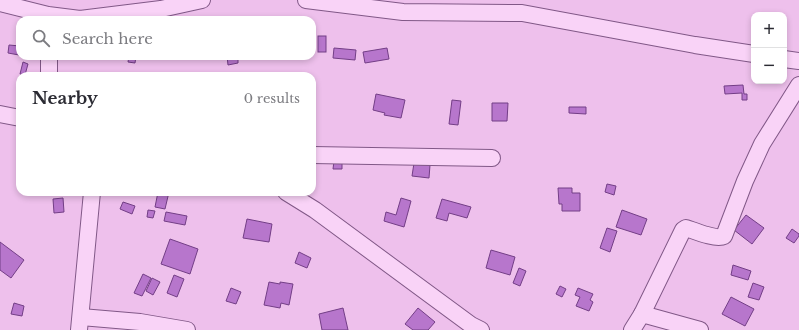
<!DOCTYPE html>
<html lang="en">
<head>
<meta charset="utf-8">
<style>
  :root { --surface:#fff; --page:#f7f7f7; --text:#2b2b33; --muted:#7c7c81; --line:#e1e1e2 }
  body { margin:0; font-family:"Libre Baskerville",serif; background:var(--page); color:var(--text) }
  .controls { position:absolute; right:12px; top:12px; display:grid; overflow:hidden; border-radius:8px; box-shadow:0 2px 6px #0003 }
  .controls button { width:36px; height:36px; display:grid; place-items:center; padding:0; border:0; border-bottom:1px solid var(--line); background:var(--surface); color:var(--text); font:20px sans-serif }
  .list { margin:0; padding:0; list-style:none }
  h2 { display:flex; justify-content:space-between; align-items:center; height:52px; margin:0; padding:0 16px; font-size:17px }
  h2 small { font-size:13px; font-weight:400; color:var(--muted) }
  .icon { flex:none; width:22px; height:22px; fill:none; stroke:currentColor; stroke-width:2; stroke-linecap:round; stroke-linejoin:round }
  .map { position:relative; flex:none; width:799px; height:330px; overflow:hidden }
  .search { position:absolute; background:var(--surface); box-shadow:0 2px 6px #0003; left:16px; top:16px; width:300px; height:44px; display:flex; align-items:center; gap:10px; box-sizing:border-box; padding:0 14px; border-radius:12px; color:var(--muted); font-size:15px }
  .panel { position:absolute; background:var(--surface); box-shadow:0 2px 6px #0003; left:16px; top:72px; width:300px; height:124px; border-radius:12px }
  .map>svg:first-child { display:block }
</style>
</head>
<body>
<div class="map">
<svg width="799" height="330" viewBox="0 0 799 330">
  <rect width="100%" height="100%" fill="#eec0ec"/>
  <g fill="#b776cc" stroke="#733e86">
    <rect x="318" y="36" width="8" height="16"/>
    <polygon points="9,45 20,46 19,55 8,53"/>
    <polygon points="334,48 356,50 355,60 333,58"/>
    <polygon points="387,48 389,59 365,63 363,52"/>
    <polygon points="129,56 136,56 135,63 128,62"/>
    <polygon points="227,56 253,56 238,59 238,63 228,65"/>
    <polygon points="23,62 28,64 25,75 20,74"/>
    <polygon points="743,85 744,94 747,94 747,100 742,100 742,93 725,94 724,86"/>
    <polygon points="376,94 405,100 401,118 384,115 385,113 373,110"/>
    <polygon points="452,100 461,101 458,125 449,124"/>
    <polygon points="492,103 508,103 507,121 492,121"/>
    <polygon points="569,107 586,107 586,114 569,113"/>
    <polygon points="334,161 342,161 342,169 333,169"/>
    <polygon points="414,163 430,165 429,178 412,176"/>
    <polygon points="607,184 616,186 614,195 605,192"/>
    <polygon points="558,188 572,188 572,193 580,193 580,211 562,211 562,204 559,204"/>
    <polygon points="158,192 169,192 165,209 155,207"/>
    <polygon points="63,198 64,212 54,213 53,199"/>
    <polygon points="401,198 411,201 404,227 384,221 386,212 396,215"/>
    <polygon points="442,199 471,207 467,218 449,213 447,221 436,218"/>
    <polygon points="123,202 135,206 132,214 120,209"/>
    <polygon points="148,210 155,211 153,218 147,217"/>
    <polygon points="622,210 647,219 641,235 616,227"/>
    <polygon points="166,212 187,216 185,225 164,221"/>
    <polygon points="746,215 764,228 752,244 734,230"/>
    <polygon points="247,219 272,224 269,242 243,238"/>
    <polygon points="607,228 617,231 610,252 600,248"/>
    <polygon points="792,229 799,234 799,236 794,243 786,238"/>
    <polygon points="170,239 198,249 190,274 161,264"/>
    <polygon points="0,242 24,260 11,278 0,270"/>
    <polygon points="491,250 515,257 510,275 486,268"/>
    <polygon points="299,252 311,258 307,268 295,263"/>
    <polygon points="733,265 751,271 748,280 731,275"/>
    <polygon points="519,268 526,271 520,286 513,283"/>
    <polygon points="143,274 151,278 142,296 134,293"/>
    <polygon points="174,275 184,279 177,297 167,293"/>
    <polygon points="152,278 160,282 153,295 146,291"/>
    <polygon points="269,282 280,284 280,282 293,284 289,305 281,303 280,308 264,305"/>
    <polygon points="753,283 764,287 759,300 748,297"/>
    <polygon points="560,286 566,289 562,297 556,294"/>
    <polygon points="231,288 241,292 236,304 226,301"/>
    <polygon points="578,288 593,294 590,300 593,302 589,311 576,306 580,297 575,295"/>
    <polygon points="731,297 754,309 745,326 722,314"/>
    <polygon points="14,303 24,306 22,316 11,314"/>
    <polygon points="343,308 348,330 322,330 319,314"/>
    <polygon points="418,308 435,322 428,330 413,330 405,324"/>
  </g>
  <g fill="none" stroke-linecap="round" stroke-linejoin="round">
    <defs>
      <g id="street">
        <polyline points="306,0 403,12 522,13 695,45 754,54"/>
        <polyline points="0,3 48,15 80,19 161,9 202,0"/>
        <polyline points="49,56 49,76"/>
        <polyline points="784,59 799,61"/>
        <polyline points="0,114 20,118"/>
        <polyline points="312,155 492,158"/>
        <polyline points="286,192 315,210 471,325 481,330"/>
        <polyline points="642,314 700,330"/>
        <polyline points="81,317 140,322 187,330"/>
        <polyline points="79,330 92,192"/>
        <path d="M632,330L642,314L683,230L686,228C695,231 716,240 724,236L745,181L762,144L799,85"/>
      </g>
    </defs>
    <use href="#street" stroke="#815887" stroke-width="18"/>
    <use href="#street" stroke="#f9d3f7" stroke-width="16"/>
  </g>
</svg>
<div class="controls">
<button>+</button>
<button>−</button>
</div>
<div class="search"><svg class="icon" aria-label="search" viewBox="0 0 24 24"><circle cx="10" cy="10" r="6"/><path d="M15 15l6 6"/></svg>Search here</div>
<section class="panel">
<h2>Nearby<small>0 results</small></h2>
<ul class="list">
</ul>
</section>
</div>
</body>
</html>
